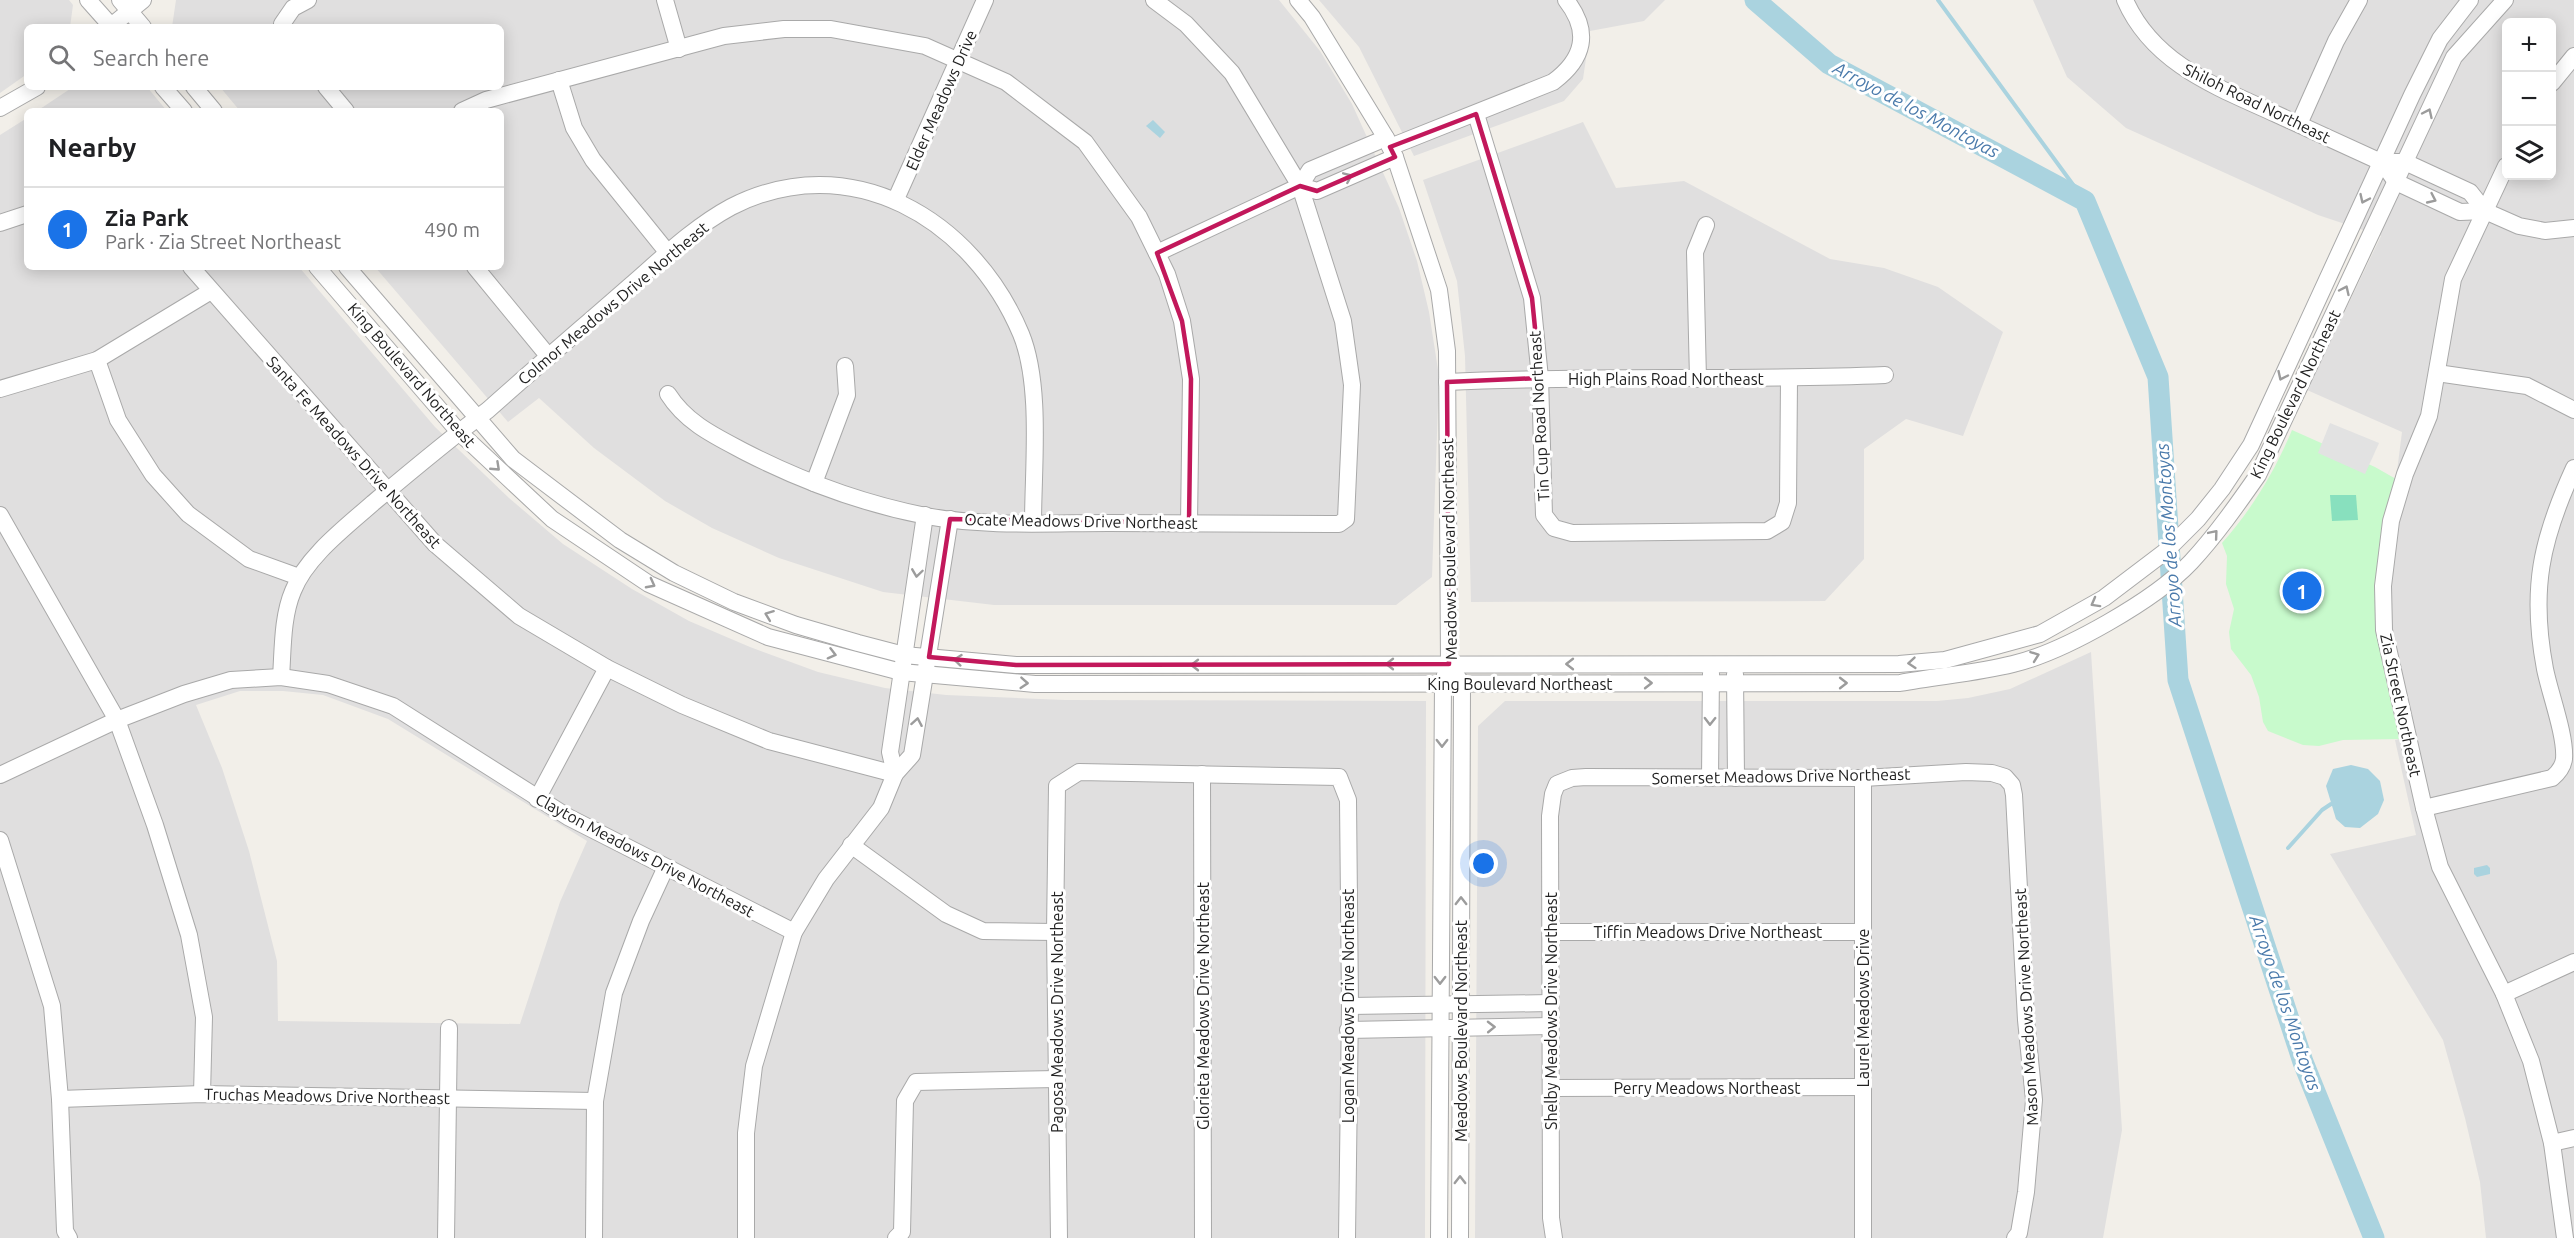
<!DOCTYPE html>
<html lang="en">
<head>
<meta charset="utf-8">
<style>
  :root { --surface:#fff; --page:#f6f6f6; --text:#202124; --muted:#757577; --line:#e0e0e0; --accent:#1a73e8 }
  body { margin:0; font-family:Ubuntu,sans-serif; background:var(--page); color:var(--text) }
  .controls { position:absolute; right:18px; top:18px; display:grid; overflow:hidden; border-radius:9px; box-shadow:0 3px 15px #0003 }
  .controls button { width:54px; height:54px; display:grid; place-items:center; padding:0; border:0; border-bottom:2px solid var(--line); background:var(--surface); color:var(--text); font:30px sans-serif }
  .you { position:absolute; left:1484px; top:864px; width:21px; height:21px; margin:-15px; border:4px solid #fff; border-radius:50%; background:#1a73e8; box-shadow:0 0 0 9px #1a73e833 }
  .badge { display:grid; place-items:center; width:39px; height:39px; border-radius:50%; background:var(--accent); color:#fff; font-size:20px; font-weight:700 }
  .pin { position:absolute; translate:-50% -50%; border:3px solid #fff; box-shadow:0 2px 6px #0006 }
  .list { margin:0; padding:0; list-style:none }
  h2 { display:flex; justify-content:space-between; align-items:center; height:78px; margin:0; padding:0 24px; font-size:26px }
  h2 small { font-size:20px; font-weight:400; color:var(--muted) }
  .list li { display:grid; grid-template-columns:39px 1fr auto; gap:18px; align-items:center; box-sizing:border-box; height:84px; padding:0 24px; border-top:2px solid var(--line) }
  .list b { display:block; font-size:22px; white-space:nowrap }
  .list p { margin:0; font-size:20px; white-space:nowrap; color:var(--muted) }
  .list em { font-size:20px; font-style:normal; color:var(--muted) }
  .icon { flex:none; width:33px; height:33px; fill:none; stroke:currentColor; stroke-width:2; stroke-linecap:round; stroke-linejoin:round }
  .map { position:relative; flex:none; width:2574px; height:1238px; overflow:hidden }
  .search { position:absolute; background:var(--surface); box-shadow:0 3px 15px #0003; left:24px; top:24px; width:480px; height:66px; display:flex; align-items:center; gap:15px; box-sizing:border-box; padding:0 21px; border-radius:9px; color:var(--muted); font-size:22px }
  .panel { position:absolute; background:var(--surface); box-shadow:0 3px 15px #0003; left:24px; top:108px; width:480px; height:162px; border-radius:9px }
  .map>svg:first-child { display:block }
</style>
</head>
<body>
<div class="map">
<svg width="2574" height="1238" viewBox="0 0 2574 1238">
  <rect width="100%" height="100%" fill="#f2efe9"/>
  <g fill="#e0dfdf" fill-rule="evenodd">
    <polygon points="0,0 69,0 73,5 70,27 27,27 27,74 0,93"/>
    <polygon points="176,0 1279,0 1320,51 1352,104 1399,208 1417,261 1429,312 1439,376 1432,577 1396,605 994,605 883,592 779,558 712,528 665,501 594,448 539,398 508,422 375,267 501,267 501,111 240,111 220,87 501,87 501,27 172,27"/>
    <polygon points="1319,0 1665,0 1644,21 1590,31 1583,79 1564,101 1414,156 1359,47"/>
    <path d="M2033,0H2574V1238H2486L2480,1182L2465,1118L2443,1040L2330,854L2416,835L2395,740L2400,739L2383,667L2375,609L2378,551L2382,526L2396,479L2402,432L2307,390L2381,236L2318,215L2126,128L2067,77ZM2506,22H2552V176H2506Z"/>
    <polygon points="73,87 147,87 167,111 37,111"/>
    <path d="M27,118V267H299L435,427L509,498L563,544L632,589L689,621L750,647L818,672L885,688L946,695L1065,700L1426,701L1425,1238H0V135ZM240,691H283L323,695L388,719L587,841L560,902L520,1024L278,1021L277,961L249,851L222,768L196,705Z"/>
    <polygon points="1583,122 1616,188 1684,181 1830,259 1884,268 1938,287 2003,332 1963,436 1906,419 1864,449 1864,559 1825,601 1471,602 1465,356 1457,281 1423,180"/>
    <polygon points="2091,652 2122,1130 2103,1238 1475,1238 1478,726 1505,701 1937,701 1968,698 2010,689"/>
  </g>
  <path fill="#c8facc" d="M2292,430L2375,467L2396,479C2364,578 2375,640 2400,739L2343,740L2319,746L2303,745L2268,731L2263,722L2259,697L2251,675L2231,649L2229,632L2234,609L2226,584L2227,556L2222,543C2252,509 2274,473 2292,430Z"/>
  <polygon fill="#88e0be" points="2330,495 2356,495 2358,520 2332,521"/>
  <polygon fill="#e2e2e2" points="2330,423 2379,443 2365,474 2318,453"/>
  <g fill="#aad3df">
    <polygon points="1153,120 1165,132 1160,138 1146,126"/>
    <polygon points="2351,765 2368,769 2380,781 2384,800 2378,814 2360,828 2345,827 2336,819 2326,786 2333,769"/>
    <polygon points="2487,865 2490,868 2490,874 2477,877 2474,874 2474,868"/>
  </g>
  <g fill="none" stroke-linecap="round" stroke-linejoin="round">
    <g stroke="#aad3df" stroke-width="4">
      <polyline points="1938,0 2085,201"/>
      <polyline points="2288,848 2322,810 2331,804"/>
    </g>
    <polyline stroke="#aad3df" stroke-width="21" points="1755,0 1829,64 2085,201 2158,377 2178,680 2303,1062 2374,1238"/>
    <defs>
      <g id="minor">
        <polyline points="88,0 112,27"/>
        <polyline points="120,0 143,27"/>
        <polyline points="665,0 679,49"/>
        <polyline points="1298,0 1312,17 1386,138 1395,157 1439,290 1447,351 1449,664 1462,684 1460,1238"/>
        <path d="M2125,0C2153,64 2217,87 2276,114C2311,130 2346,146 2381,162"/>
        <polyline points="110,27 143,0"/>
        <polyline points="283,27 282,24 293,8 308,0"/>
        <polyline points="559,80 574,128 593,160 668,253"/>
        <polyline points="2552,83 2574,56"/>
        <polyline points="163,87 184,111"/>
        <polyline points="194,87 214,111"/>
        <polyline points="326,87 346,111"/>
        <polyline points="0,108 37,87"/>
        <polyline points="462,111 486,100 724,36 784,29 831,29 925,46 1006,82 1085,142 1139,217 1167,274 1182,321 1191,379 1189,523"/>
        <polyline points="1476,114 1532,298 1540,378 1544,515 1554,528 1572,533 1767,531 1782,522 1788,503 1789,379"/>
        <polyline points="2299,124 2336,41 2359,0"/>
        <path d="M1390,147L1553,82C1584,59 1591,32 1566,0"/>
        <polyline points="2394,162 2405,162 2470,192 2485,211"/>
        <polyline points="2506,166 2453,279 2429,416 2405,474 2391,521 2383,586 2384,630 2424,808 2440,867 2504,994 2531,1061 2552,1143 2565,1238"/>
        <polyline points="2389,172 2396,182 2460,212 2485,211 2519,226 2545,231 2574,228"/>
        <polyline points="1300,186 1317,191 1395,157"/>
        <polyline points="896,199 985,0"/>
        <polyline points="0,223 27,214"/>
        <polyline points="1157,253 1300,186 1310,170 1386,138"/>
        <polyline points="191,267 435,544 519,616 607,668 682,705 769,741 895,774"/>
        <path d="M317,267L459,432L552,519L649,584L768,637L901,672L1035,684L1900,683C1938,676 1977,673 2013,664C2064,652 2155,600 2191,562C2216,535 2237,505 2258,475L2454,57L2505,0"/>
        <polyline points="347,267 513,459 620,540 674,573 734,602 796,625 858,643 904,655 1016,665 1899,664 1945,660 2040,634 2104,598 2166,551 2198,519 2222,489 2251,445 2412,95 2440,39 2470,0"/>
        <polyline points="475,267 549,357"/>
        <polyline points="97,360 118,420 153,475 188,514 249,559 299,577"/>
        <polyline points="2437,373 2527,386 2574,410"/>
        <polyline points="1698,379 1695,252 1706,225"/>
        <path d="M1447,382C1593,375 1739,381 1885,375"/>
        <polyline points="0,389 97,360 211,291"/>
        <path d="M668,394C687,424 717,437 747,453C802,481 865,504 926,516C985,527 1048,523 1108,523C1182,523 1256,523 1330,524H1339L1346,519L1352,385L1343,321L1300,186L1232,73L1186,24L1154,0"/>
        <polyline points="814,483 847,395 845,366"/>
        <polyline points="0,515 117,720 155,825 189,935 204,1017 202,1094"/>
        <polyline points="1735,674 1736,778"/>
        <path d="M281,677C283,649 282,617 293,591C306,557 346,527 373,503C411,471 448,440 488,410C535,368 583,327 631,285C662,258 694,227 731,207C850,146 973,219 1021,334C1042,385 1033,468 1033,523"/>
        <polyline points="895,774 890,752 925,515"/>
        <polyline points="1202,774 1203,1238"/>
        <polyline points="0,775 117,720 184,694 231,680 281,677 328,684 393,706 568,817 794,932"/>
        <polyline points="1710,778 1711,673"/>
        <polyline points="537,799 607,668"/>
        <path d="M2424,808L2552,778C2558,773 2563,767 2564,759C2566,736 2550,694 2545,669C2530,590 2541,540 2574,468"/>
        <polyline points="0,840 52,1006 60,1099 65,1231 69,1238"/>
        <polyline points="851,845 946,914 983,931 1055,932"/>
        <polyline points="1552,932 1863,932"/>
        <polyline points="2504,994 2574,962"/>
        <polyline points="1350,1006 1551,1003"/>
        <polyline points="1348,1030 1550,1026"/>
        <polyline points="1551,1088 1863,1087"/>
        <polyline points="60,1099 202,1094 595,1101"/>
        <polyline points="2552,1143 2574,1138"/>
        <polyline points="446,1238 449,1028"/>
        <polyline points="594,1238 595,1101 614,993 641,921 665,869"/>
        <polyline points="746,1238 746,1133 754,1066 794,932 826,879 881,808 895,774 912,755 950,519"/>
        <polyline points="896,1238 902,1232 905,1101 916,1082 1057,1079"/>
        <polyline points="1059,1238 1055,932 1057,786 1079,772 1339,777 1348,800 1350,1006 1347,1238"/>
        <polyline points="1439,1238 1443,684 1445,675"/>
        <polyline points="1554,1238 1551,1218 1550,816 1553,794 1557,784 1572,778 1586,777 1863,778 1966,772 1992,773 2005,777 2012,785 2014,795 2026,1020 2034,1100 2026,1192 2019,1233 2015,1238"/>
        <polyline points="1863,1238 1863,778"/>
      </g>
    </defs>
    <use href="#minor" stroke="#a9a9a9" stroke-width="18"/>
    <use href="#minor" stroke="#fff" stroke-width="16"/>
  </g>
  <defs><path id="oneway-chevron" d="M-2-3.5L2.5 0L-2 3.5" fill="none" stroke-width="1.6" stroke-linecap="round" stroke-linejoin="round" transform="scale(1.5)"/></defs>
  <g stroke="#9c9c9c">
    <use href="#oneway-chevron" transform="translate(2428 113) rotate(-65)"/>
    <use href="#oneway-chevron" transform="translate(1348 177) rotate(-23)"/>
    <use href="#oneway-chevron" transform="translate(2364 199) rotate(115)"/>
    <use href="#oneway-chevron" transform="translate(2432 199) rotate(25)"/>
    <use href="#oneway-chevron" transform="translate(2345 290) rotate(-65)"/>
    <use href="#oneway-chevron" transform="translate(2282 376) rotate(115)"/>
    <use href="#oneway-chevron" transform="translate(496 467) rotate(43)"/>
    <use href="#oneway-chevron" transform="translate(2214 534) rotate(-50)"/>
    <use href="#oneway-chevron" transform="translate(917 573) rotate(98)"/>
    <use href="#oneway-chevron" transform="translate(651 584) rotate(28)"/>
    <use href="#oneway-chevron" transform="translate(2095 603) rotate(151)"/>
    <use href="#oneway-chevron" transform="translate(769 615) rotate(-159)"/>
    <use href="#oneway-chevron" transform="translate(832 654) rotate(15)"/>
    <use href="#oneway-chevron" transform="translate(2035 656) rotate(-20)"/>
    <use href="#oneway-chevron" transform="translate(958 660) rotate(-174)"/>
    <use href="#oneway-chevron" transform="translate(1912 663) rotate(175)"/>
    <use href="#oneway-chevron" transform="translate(1390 664) rotate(180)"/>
    <use href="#oneway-chevron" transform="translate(1570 664) rotate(180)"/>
    <use href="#oneway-chevron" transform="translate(1195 665) rotate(180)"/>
    <use href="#oneway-chevron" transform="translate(1024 683) rotate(4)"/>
    <use href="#oneway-chevron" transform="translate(1648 683)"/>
    <use href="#oneway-chevron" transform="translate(1843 683)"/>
    <use href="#oneway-chevron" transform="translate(1710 721) rotate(91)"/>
    <use href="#oneway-chevron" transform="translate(917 722) rotate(-80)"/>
    <use href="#oneway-chevron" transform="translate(1442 743) rotate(90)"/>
    <use href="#oneway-chevron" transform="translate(1461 901) rotate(-90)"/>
    <use href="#oneway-chevron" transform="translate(1440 980) rotate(90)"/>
    <use href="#oneway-chevron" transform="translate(1491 1027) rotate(-1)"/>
    <use href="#oneway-chevron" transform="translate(1460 1180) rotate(-90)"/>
  </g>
  <path fill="none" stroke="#c2185b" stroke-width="4.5" stroke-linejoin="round" d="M1476,114L1532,298L1540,378L1447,382L1449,664L1016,665L929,657L950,519L1189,523L1191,379L1182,321L1157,253L1300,186L1317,191L1395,157L1390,147Z"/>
  <g text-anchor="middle" stroke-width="6" stroke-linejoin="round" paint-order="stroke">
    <g font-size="16" fill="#222" stroke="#fff">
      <text transform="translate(941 100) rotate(-66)" y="6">Elder Meadows Drive</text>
      <text transform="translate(2257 103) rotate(26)" y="6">Shiloh Road Northeast</text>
      <text transform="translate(613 303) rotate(-40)" y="6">Colmor Meadows Drive Northeast</text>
      <text transform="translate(412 375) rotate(49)" y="6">King Boulevard Northeast</text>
      <text x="1666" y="385">High Plains Road Northeast</text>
      <text transform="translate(2295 394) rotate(-64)" y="6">King Boulevard Northeast</text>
      <text transform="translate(1539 416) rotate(-93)" y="6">Tin Cup Road Northeast</text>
      <text transform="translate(354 452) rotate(48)" y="6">Santa Fe Meadows Drive Northeast</text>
      <text transform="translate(1081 521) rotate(1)" y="6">Ocate Meadows Drive Northeast</text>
      <text transform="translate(1449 549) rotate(-91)" y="6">Meadows Boulevard Northeast</text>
      <text x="1520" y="690">King Boulevard Northeast</text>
      <text transform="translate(2401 705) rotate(78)" y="6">Zia Street Northeast</text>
      <text transform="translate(1781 776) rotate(-1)" y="6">Somerset Meadows Drive Northeast</text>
      <text transform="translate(645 855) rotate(28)" y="6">Clayton Meadows Drive Northeast</text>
      <text x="1708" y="938">Tiffin Meadows Drive Northeast</text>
      <text transform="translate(1203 1006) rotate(-90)" y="6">Glorieta Meadows Drive Northeast</text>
      <text transform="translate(1348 1006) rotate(-90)" y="6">Logan Meadows Drive Northeast</text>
      <text transform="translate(2026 1007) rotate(-93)" y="6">Mason Meadows Drive Northeast</text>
      <text transform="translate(1863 1008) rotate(-90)" y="6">Laurel Meadows Drive</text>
      <text transform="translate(1551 1011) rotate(-90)" y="6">Shelby Meadows Drive Northeast</text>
      <text transform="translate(1057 1012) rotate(-90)" y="6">Pagosa Meadows Drive Northeast</text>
      <text transform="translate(1461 1031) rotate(-90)" y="6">Meadows Boulevard Northeast</text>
      <text x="1707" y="1094">Perry Meadows Northeast</text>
      <text transform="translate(327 1096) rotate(1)" y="6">Truchas Meadows Drive Northeast</text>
    </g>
    <g font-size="18" font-style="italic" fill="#4a7aab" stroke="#fff">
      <text transform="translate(1916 110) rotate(28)" y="6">Arroyo de los Montoyas</text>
      <text transform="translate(2169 535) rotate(-94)" y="6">Arroyo de los Montoyas</text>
      <text transform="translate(2285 1003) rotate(71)" y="6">Arroyo de los Montoyas</text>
    </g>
  </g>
</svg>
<div class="controls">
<button>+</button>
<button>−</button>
<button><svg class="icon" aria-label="layers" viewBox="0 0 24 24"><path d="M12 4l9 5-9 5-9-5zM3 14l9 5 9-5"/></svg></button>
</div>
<div class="you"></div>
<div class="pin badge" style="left:2302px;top:591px">1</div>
<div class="search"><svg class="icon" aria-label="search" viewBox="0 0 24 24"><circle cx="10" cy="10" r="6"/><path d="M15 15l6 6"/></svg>Search here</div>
<section class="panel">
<h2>Nearby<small></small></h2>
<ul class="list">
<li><span class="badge">1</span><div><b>Zia Park</b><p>Park · Zia Street Northeast</p></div><em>490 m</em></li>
</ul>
</section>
</div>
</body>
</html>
